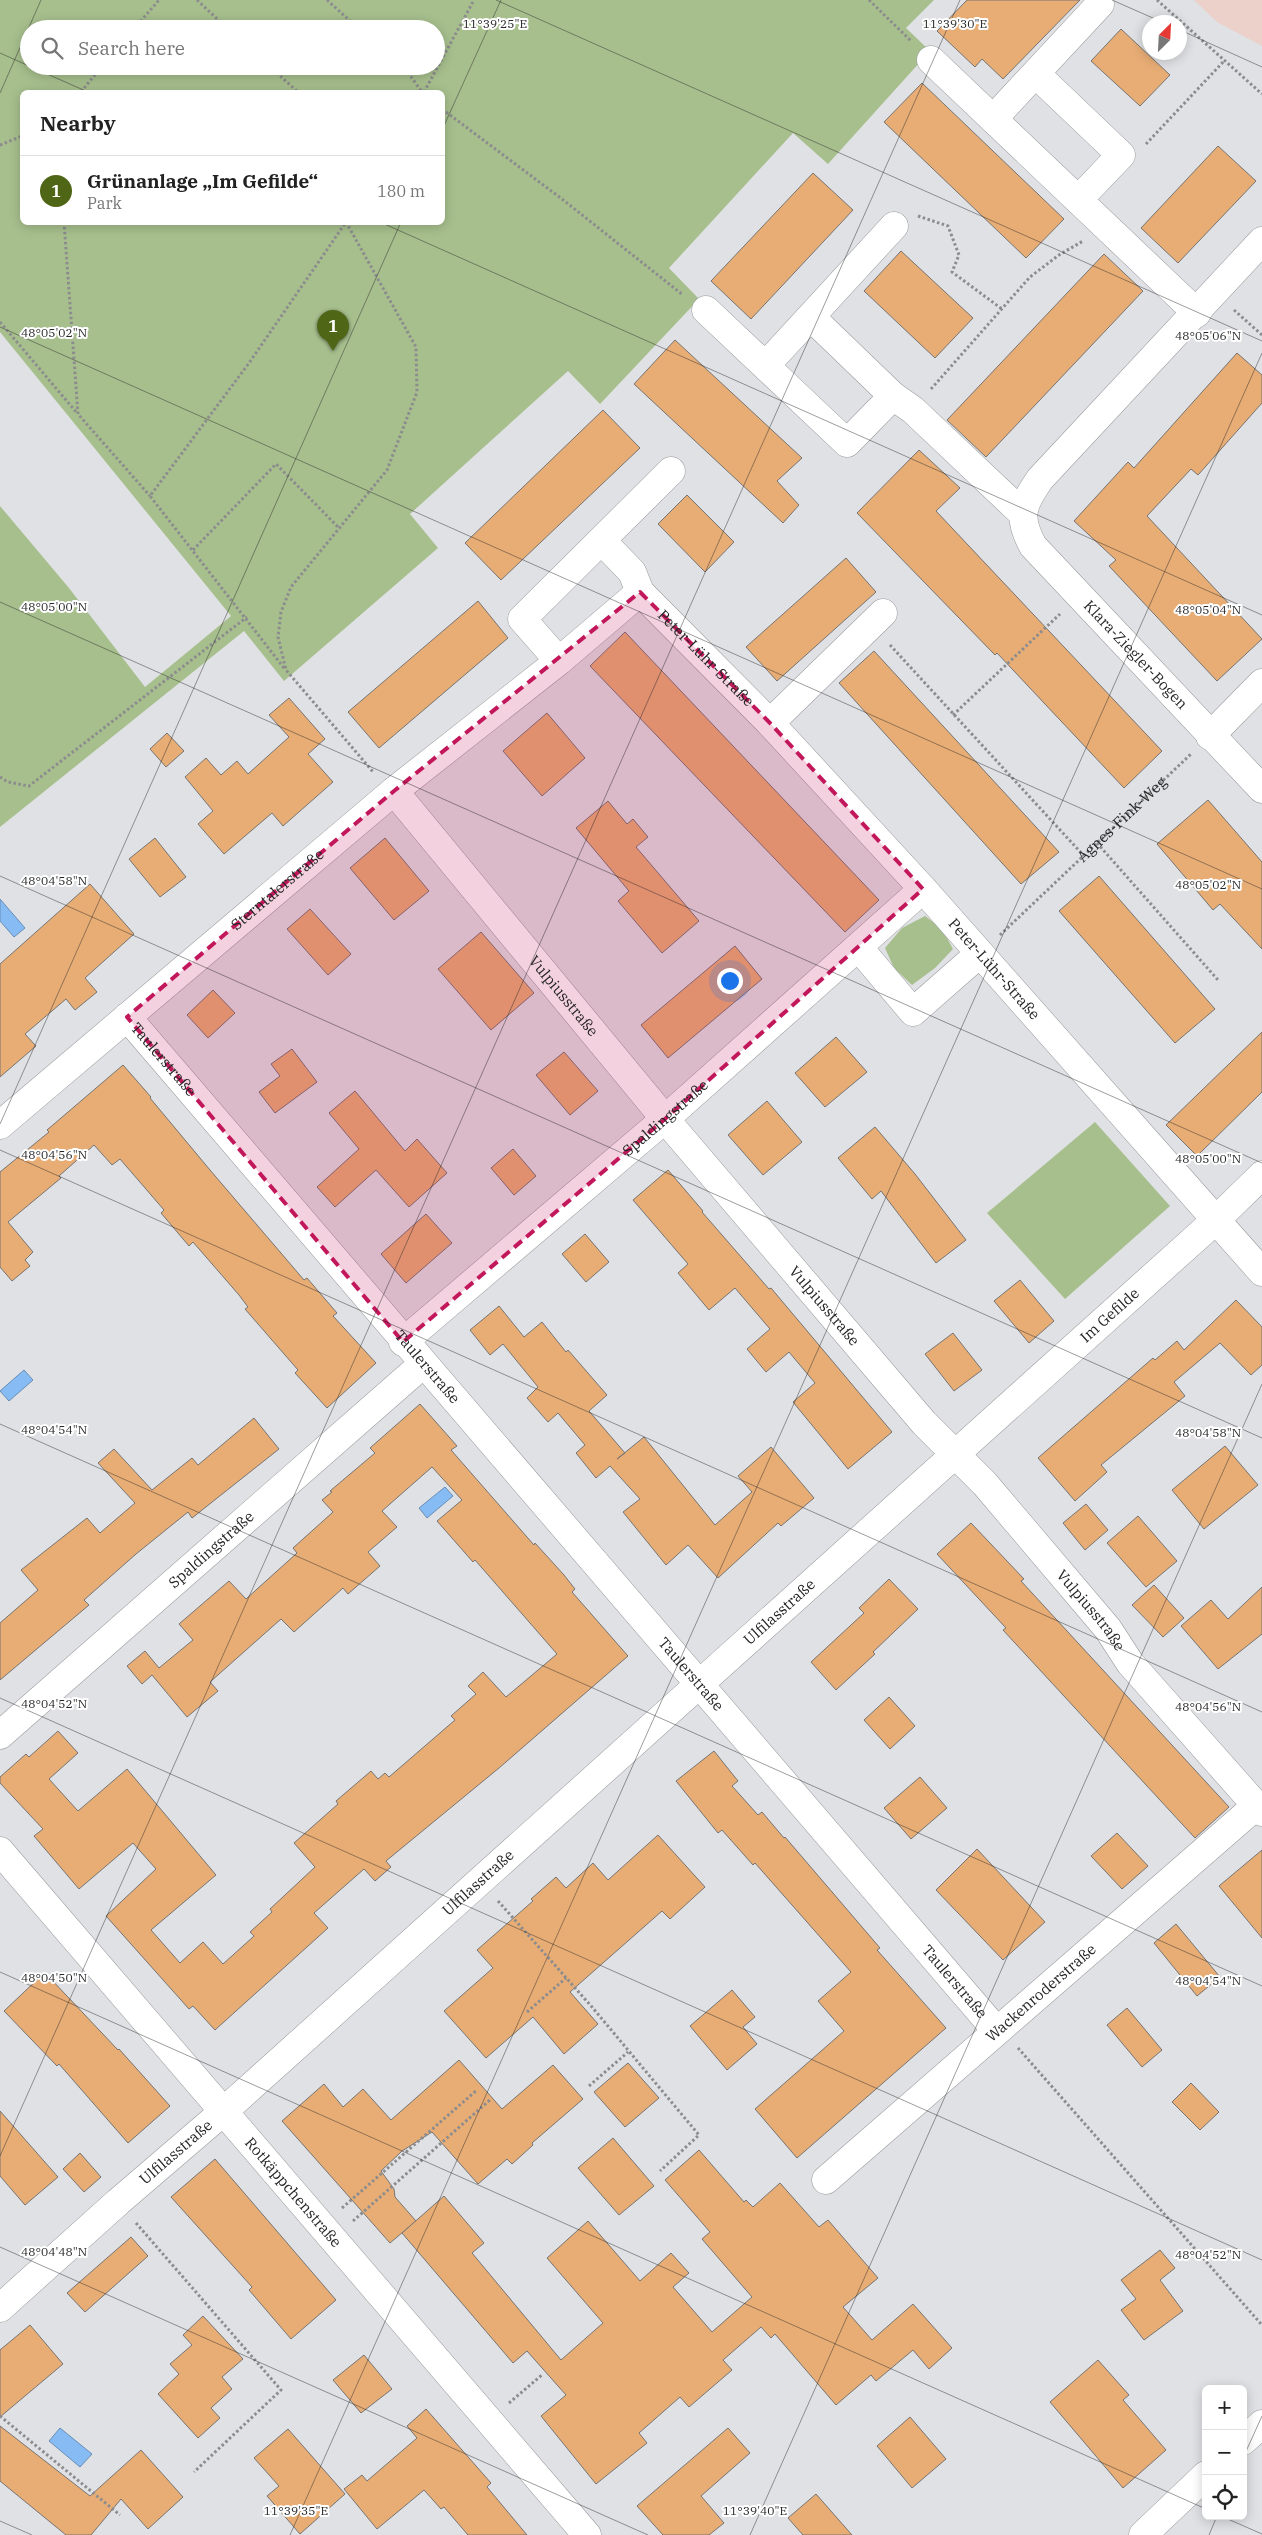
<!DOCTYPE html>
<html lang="en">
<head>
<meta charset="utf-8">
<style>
  :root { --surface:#fff; --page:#f6f6f6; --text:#222; --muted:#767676; --line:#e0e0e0; --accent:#4f6616 }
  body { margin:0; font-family:"IBM Plex Serif",serif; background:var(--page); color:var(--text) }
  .controls { position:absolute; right:15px; bottom:15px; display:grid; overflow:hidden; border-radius:8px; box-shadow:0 2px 12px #0003 }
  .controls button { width:45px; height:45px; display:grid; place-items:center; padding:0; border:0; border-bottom:1px solid var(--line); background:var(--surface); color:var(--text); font:25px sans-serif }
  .compass { position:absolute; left:1142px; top:15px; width:45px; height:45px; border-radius:50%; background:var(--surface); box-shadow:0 2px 12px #0003; rotate:24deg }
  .you { position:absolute; left:729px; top:980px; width:18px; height:18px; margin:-12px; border:4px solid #fff; border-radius:50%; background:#1a73e8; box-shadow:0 0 0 8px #1a73e833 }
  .badge { display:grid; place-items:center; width:32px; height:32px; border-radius:50%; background:var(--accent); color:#fff; font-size:16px; font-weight:700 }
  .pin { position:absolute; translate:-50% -41px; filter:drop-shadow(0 1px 2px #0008) }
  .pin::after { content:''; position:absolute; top:26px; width:18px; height:15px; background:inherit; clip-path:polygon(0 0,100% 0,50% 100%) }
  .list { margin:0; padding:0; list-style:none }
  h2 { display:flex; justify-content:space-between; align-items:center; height:65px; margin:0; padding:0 20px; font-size:21px }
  h2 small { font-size:16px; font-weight:400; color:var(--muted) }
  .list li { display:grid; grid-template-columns:32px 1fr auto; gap:15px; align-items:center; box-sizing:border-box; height:70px; padding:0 20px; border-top:1px solid var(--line) }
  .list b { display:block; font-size:19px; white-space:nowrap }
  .list p { margin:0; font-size:16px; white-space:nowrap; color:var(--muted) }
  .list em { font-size:16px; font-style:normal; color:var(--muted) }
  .icon { flex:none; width:28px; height:28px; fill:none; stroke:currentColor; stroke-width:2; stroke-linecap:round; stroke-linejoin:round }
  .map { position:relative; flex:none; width:1262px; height:2535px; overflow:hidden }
  .search { position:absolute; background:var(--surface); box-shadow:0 2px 12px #0003; left:20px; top:20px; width:425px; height:55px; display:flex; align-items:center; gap:12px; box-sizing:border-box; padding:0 18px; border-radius:28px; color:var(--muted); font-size:19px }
  .panel { position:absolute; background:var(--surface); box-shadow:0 2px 12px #0003; left:20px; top:90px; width:425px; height:135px; border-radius:8px }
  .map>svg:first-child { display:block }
</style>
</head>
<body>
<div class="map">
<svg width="1262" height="2535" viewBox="0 0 1262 2535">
  <rect width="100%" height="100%" fill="#e0e1e4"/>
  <polygon fill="#ebd1ca" points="1194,0 1262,0 1262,46 1217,22"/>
  <g fill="#a7bf8d" fill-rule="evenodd">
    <path d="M0,0H934L906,28L930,51L828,164L793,133L669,268L699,299L600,404L568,371L410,514L438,548L284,681L244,631L0,827V506L69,588L145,687L231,616L0,332ZM29,29H436V66H29ZM22,92H442V222H22Z"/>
    <polygon points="925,916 942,929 953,949 935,968 912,985 894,968 885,948 902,928"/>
    <polygon points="1095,1122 1170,1206 1065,1299 987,1213"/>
  </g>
  <g fill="#86bbf4" stroke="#698eb6">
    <polygon points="0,899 25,928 14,937 0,921"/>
    <polygon points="24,1370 33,1380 9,1401 0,1391"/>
    <polygon points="445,1487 453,1496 427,1518 419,1508"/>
    <polygon points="60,2428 92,2454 80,2467 49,2441"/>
  </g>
  <g fill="#e8ad75" stroke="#767472">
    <polygon points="967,0 1080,0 1003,79 982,59 975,67 937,31"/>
    <polygon points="1121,29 1170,75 1140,106 1091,61"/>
    <polygon points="922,83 1064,219 1026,258 884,122"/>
    <polygon points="1218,146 1256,181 1178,263 1141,228"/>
    <polygon points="813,173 853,210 751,319 711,281"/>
    <polygon points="901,251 973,318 935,358 864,291"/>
    <polygon points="1104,254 1143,291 986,457 947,420"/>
    <polygon points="675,340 802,458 777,481 799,505 783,523 634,384"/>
    <polygon points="1237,353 1262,375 1262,403 1198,475 1191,469 1147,516 1262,639 1217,681 1109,566 1116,560 1074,521 1128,462 1134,468"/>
    <polygon points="603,410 640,448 501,580 465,543"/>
    <polygon points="919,450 960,488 936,511 1162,751 1124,788 997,653 995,655 857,513"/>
    <polygon points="687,495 734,542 705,572 658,524"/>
    <polygon points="846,558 876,592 777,681 746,647"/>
    <polygon points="478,601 508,638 379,748 348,712"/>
    <polygon points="625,632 879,900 845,932 590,666"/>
    <polygon points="874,651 1059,852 1021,884 839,683"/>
    <polygon points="289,698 325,739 308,754 333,782 283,826 272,813 224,854 198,824 213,811 185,777 206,758 221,775 237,761 248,774 289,737 269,715"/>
    <polygon points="547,713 585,758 542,796 503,751"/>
    <polygon points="167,733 184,751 166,767 150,749"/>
    <polygon points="1208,800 1262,862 1262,949 1220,904 1213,910 1157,844"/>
    <polygon points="608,801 627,824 633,819 648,837 636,847 699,921 662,953 618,901 629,891 576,828"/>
    <polygon points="155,838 186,877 160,897 129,859"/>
    <polygon points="385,838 429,891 394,920 350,868"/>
    <polygon points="1099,876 1215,1009 1175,1043 1059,911"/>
    <polygon points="90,884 134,934 85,978 97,992 75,1010 66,999 25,1034 36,1046 0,1077 0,964"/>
    <polygon points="310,909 351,954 328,975 287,929"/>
    <polygon points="481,932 534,993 491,1030 438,969"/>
    <polygon points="735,946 762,979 668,1058 641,1025"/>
    <polygon points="213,990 235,1013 208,1038 187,1015"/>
    <polygon points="1262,1032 1262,1092 1197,1156 1166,1125"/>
    <polygon points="836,1037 867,1072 825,1107 795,1073"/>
    <polygon points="292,1049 317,1082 275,1113 259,1092 280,1076 271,1064"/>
    <polygon points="564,1052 598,1091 570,1115 536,1075"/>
    <polygon points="123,1065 151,1097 150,1098 210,1170 304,1280 307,1278 337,1313 333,1316 376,1363 327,1408 295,1373 298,1370 245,1309 248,1307 239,1295 193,1242 189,1246 161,1213 164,1210 120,1159 112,1165 94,1145 59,1176 61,1178 8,1222 33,1252 25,1260 30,1266 12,1281 0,1267 0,1172 49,1132 47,1130"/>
    <polygon points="355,1091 405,1151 417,1139 447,1173 409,1207 376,1170 335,1207 317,1187 359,1149 329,1113"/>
    <polygon points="767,1101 802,1142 763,1175 728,1135"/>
    <polygon points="875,1127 915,1174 966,1240 936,1263 881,1191 872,1199 838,1158"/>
    <polygon points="513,1149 536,1176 514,1195 491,1168"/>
    <polygon points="668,1170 703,1211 702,1212 769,1289 771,1288 892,1432 848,1469 793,1402 815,1383 789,1352 766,1372 747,1349 770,1329 735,1288 709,1310 678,1273 688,1264 633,1200"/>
    <polygon points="426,1214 452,1243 406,1283 381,1254"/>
    <polygon points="585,1234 609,1262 586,1282 562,1254"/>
    <polygon points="1020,1280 1054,1321 1029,1343 994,1301"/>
    <polygon points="1236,1300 1262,1327 1262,1365 1251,1375 1220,1343 1174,1382 1185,1396 1101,1465 1107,1472 1075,1501 1038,1458 1153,1358 1155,1360 1177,1341 1184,1350"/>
    <polygon points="499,1306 524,1337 542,1322 566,1352 568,1350 607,1395 589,1411 625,1453 617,1459 644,1437 715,1525 752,1492 738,1476 771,1447 814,1498 781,1526 778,1523 718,1578 688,1545 666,1565 623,1512 640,1499 610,1466 596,1478 576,1453 585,1445 558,1413 548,1422 527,1398 538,1387 503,1344 490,1355 470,1330"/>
    <polygon points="953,1333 982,1370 954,1391 925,1354"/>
    <polygon points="420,1404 457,1446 451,1450 534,1545 535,1543 564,1575 575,1589 572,1592 628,1656 499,1768 386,1861 391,1867 375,1881 364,1869 314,1913 328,1928 215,2030 193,2006 189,2009 106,1916 156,1869 133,1843 79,1889 34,1836 43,1829 0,1783 0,1777 26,1754 29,1757 58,1731 78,1753 49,1779 78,1811 127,1769 216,1875 151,1930 180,1963 203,1942 223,1964 254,1936 250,1932 272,1912 270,1909 315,1867 294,1843 338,1804 336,1801 371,1771 378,1779 385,1773 389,1777 455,1720 451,1716 476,1694 468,1686 483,1672 506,1697 557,1654 475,1560 473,1562 437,1521 462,1500 432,1467 382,1511 397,1527 368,1552 380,1566 348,1594 343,1588 294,1632 281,1619 210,1682 218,1691 187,1717 152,1675 142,1684 127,1666 145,1651 159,1668 193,1640 179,1624 229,1581 246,1599 297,1553 293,1548 333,1512 322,1500 332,1492 330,1491 375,1453 370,1448"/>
    <polygon points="254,1418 279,1449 192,1518 188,1512 136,1554 84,1600 89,1605 0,1680 0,1623 38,1590 21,1570 87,1518 100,1533 135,1503 98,1463 114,1449 152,1490 192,1458 198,1465"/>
    <polygon points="1225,1446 1258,1485 1204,1529 1172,1490"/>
    <polygon points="1086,1504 1108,1530 1085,1550 1063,1523"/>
    <polygon points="1138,1516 1177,1561 1146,1587 1107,1543"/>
    <polygon points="971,1523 1024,1579 1021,1581 1229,1807 1195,1838 1003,1630 1006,1628 937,1554"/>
    <polygon points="889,1579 918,1609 873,1652 875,1654 836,1690 811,1662 864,1613 859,1608"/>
    <polygon points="1154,1585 1184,1618 1163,1637 1132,1605"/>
    <polygon points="1262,1587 1262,1634 1218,1669 1181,1626 1211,1600 1228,1619"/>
    <polygon points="889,1697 915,1726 890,1749 864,1720"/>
    <polygon points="714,1751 738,1781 732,1786 758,1815 762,1812 784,1838 785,1837 880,1948 877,1950 946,2028 797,2158 755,2109 844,2031 818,2001 851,1972 755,1863 753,1865 722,1830 718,1833 676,1781"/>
    <polygon points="920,1777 947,1808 911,1839 884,1808"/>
    <polygon points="1117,1833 1148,1866 1122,1889 1091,1856"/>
    <polygon points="658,1835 705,1887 670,1919 662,1911 570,1992 598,2024 564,2054 533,2017 486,2058 444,2011 493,1968 477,1950 533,1901 531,1899 556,1877 566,1888 593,1863 608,1880"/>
    <polygon points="977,1849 1045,1922 1003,1960 936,1890"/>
    <polygon points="1262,1850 1262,1938 1219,1886"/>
    <polygon points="1176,1924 1220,1977 1197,1996 1154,1943"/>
    <polygon points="40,1977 49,1977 118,2050 119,2049 170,2106 128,2143 59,2064 57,2066 4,2011"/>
    <polygon points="732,1990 755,2017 743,2027 757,2044 727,2070 690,2026"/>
    <polygon points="1127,2008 1162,2050 1142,2067 1107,2025"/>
    <polygon points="459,2060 502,2109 553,2065 583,2099 532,2143 533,2145 512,2164 507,2159 478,2184 432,2132 402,2151 381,2171 394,2189 395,2197 416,2221 390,2243 282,2121 324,2084 343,2107 363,2089 391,2120"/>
    <polygon points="628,2063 659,2098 625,2127 594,2092"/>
    <polygon points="1191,2083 1219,2112 1200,2130 1172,2102"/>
    <polygon points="0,2111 58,2177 25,2205 0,2176"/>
    <polygon points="613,2138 654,2186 619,2215 578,2168"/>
    <polygon points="699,2150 744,2202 746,2200 753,2207 780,2183 819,2227 828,2220 878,2278 843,2307 872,2340 913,2304 952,2348 929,2369 913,2350 876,2381 871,2375 836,2405 775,2334 771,2338 761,2327 723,2360 732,2370 689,2407 680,2397 639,2433 647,2443 596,2484 541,2416 566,2395 527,2351 513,2363 402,2233 444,2196 484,2243 472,2253 561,2360 603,2323 547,2258 588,2221 640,2281 671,2253 689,2273 673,2287 712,2332 752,2297 702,2239 710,2232 665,2180"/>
    <polygon points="80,2153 101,2177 84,2192 63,2169"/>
    <polygon points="215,2159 336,2300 291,2339 249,2290 252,2287 171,2197"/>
    <polygon points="131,2237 148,2256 85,2312 67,2293"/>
    <polygon points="1160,2250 1175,2268 1160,2280 1183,2311 1144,2340 1121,2310 1136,2299 1121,2280"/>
    <polygon points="203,2316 243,2359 222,2377 232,2389 211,2408 220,2418 198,2438 158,2394 179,2374 170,2364 192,2345 183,2335"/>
    <polygon points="30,2325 63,2364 0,2417 0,2350"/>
    <polygon points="364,2355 392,2389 361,2413 333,2380"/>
    <polygon points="1098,2360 1129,2395 1123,2400 1166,2450 1123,2488 1050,2402"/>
    <polygon points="426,2409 491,2483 487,2487 527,2535 468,2535 444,2507 441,2509 424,2490 377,2529 344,2489 362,2475 367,2481 417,2438 407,2426"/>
    <polygon points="910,2417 946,2459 912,2488 877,2446"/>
    <polygon points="0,2426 90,2496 141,2450 183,2497 148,2529 121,2499 91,2535 66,2535 0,2481"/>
    <polygon points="728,2428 750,2453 701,2496 724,2523 709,2535 663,2535 637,2506"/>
    <polygon points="288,2429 345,2494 300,2534 267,2496 279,2486 254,2458"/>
    <polygon points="816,2494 852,2535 803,2535 788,2518"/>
  </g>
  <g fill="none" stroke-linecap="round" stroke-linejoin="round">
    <defs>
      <g id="street">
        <polyline points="931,60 1197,313"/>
        <polyline points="1036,74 1121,155 1079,199"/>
        <polyline points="993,119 1100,4"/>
        <path id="s2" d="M1262,241L1040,479C1022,505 1017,517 1033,546L1262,789"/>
        <polyline points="706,310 847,443 893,396"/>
        <polyline points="811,317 893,396 913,410 1022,513"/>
        <polyline points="766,365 894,226"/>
        <path id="s3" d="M602,541L632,572L640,592L770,723L923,889L1262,1272"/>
        <polyline points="559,661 522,619 671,471"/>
        <polyline points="770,723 883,613"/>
        <polyline points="1210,736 1262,683"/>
        <path id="s4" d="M394,791L665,1119L924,1423L985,1484L1108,1629L1130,1663L1262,1812"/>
        <polyline points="859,948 913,1012 979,954"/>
        <path id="s5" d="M127,1017L996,2030"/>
        <path id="s6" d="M0,1125L394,791L559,661L640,592"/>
        <path id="s7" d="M403,1342L665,1119L923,889"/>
        <path id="s8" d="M0,1735L423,1364"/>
        <path id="s9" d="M0,1851L587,2535"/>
        <path id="s10" d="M826,2180L1256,1806"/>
        <path id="s11" d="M0,2308L118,2202L224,2111L1217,1219L1262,1175"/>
        <polyline points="1243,2441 1262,2424"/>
        <polyline points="1143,2535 1206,2475"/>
      </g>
    </defs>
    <use href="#street" stroke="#9a9b9e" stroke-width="29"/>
    <g stroke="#8c8c8e" stroke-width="3" stroke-dasharray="2.5 2.5" stroke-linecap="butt">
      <polyline points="197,0 228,29"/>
      <polyline points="327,0 359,29"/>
      <polyline points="869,0 911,41"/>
      <polyline points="1157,0 1262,94"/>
      <polyline points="134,29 159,0"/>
      <polyline points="269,66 298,92"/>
      <polyline points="400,66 409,74 422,92"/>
      <polyline points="81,92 102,66"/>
      <polyline points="424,92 474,0"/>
      <polyline points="442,109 562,199 683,295"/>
      <polyline points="1146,144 1225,60"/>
      <polyline points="0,145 22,136"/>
      <polyline points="918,216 948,226 959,255 952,272 1002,309"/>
      <polyline points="64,222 78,414 150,496"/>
      <polyline points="346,222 416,347 417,392 387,470 291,587 281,612 278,637 286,670 374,773"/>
      <polyline points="1234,310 1262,335"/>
      <polyline points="0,322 77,413"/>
      <polyline points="931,389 1030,277 1059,255 1083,241"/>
      <polyline points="193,550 276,464 339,528"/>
      <polyline points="890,645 1084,856"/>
      <polyline points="284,668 150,496 249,363 346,222"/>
      <polyline points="953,715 1060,614"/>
      <polyline points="0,777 8,782 29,786 247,617"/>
      <polyline points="1097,843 1218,980"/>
      <path id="s1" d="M1000,935L1191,754"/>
      <polyline points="498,1901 592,2007 699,2135 660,2171"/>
      <polyline points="527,2012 566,1978"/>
      <polyline points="1018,2048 1262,2325"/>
      <polyline points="589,2086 628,2052"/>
      <polyline points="342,2208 477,2090"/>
      <polyline points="353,2221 491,2099"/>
      <polyline points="136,2223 281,2390 194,2472"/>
      <polyline points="509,2403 543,2374"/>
      <polyline points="0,2416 120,2515"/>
    </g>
    <use href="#street" stroke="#fff" stroke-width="28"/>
  </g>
  <path fill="#c2185b" fill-opacity="0.2" stroke="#c2185b" stroke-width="4" stroke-dasharray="10 6" stroke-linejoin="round" d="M640,592L770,723L923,889L665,1119L403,1342L127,1017L394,791Z"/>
  <path fill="none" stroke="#262627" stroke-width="1" stroke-opacity="0.45" d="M496,0L1262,341M1112,0L1162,22M1180,30L1262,67M0,53L29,66M29,66L88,92M0,93L41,0M442,130L501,0M380,222L1262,615M0,327L1262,889M0,602L1262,1163M0,876L1262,1438M0,1124L401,222M0,1150L1262,1712M0,1424L1262,1986M0,1698L1262,2260M0,1972L1206,2509M0,2156L960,0M0,2247L648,2535M1243,2458L1262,2416M1221,2516L1262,2534M0,2521L32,2535M290,2535L1262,353M750,2535L1262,1384M1209,2535L1217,2516"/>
  <g text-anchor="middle" stroke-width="4" stroke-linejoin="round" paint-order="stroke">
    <g font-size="15" fill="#262627" stroke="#fff">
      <text dy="5" stroke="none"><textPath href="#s2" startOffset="548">Klara-Ziegler-Bogen</textPath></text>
      <text dy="5" stroke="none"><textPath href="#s3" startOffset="158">Peter-Lühr-Straße</textPath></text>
      <text dy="5" stroke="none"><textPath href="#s1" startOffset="168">Agnes-Fink-Weg</textPath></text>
      <text dy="5" stroke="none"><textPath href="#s6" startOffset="364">Sterntalerstraße</textPath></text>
      <text dy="5" stroke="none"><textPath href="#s3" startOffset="582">Peter-Lühr-Straße</textPath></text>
      <text dy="5" stroke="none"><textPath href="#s4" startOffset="266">Vulpiusstraße</textPath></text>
      <text dy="5" stroke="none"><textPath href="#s5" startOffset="56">Taulerstraße</textPath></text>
      <text dy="5" stroke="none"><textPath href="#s7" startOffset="345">Spaldingstraße</textPath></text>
      <text dy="5" stroke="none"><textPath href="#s4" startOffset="671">Vulpiusstraße</textPath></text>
      <text dy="5" stroke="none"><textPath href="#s11" startOffset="1489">Im Gefilde</textPath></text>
      <text dy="5" stroke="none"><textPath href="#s5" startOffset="461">Taulerstraße</textPath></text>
      <text dy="5" stroke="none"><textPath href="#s8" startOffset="281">Spaldingstraße</textPath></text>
      <text dy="5" stroke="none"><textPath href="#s4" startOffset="1076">Vulpiusstraße</textPath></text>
      <text dy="5" stroke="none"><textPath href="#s11" startOffset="1045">Ulfilasstraße</textPath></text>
      <text dy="5" stroke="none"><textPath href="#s5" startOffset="866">Taulerstraße</textPath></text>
      <text dy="5" stroke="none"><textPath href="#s11" startOffset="640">Ulfilasstraße</textPath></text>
      <text dy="5" stroke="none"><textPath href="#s5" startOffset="1271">Taulerstraße</textPath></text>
      <text dy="5" stroke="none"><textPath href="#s10" startOffset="285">Wackenroderstraße</textPath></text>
      <text dy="5" stroke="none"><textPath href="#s11" startOffset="235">Ulfilasstraße</textPath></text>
      <text dy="5" stroke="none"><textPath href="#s9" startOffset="450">Rotkäppchenstraße</textPath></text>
    </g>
  </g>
  <g font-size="12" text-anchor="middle" fill="#262627" stroke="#fff" stroke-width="4" stroke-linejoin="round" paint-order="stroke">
    <text x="955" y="28">11°39'30"E</text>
    <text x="495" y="28">11°39'25"E</text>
    <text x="54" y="337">48°05'02"N</text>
    <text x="1208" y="340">48°05'06"N</text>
    <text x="54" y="611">48°05'00"N</text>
    <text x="1208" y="614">48°05'04"N</text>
    <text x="54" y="885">48°04'58"N</text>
    <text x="1208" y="889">48°05'02"N</text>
    <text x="54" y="1159">48°04'56"N</text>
    <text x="1208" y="1163">48°05'00"N</text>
    <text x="54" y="1434">48°04'54"N</text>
    <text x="1208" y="1437">48°04'58"N</text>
    <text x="54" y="1708">48°04'52"N</text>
    <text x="1208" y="1711">48°04'56"N</text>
    <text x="54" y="1982">48°04'50"N</text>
    <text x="1208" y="1985">48°04'54"N</text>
    <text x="54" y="2256">48°04'48"N</text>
    <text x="1208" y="2259">48°04'52"N</text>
    <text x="296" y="2515">11°39'35"E</text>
    <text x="755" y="2515">11°39'40"E</text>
  </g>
</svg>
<div class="controls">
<button>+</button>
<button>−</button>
<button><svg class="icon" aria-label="locate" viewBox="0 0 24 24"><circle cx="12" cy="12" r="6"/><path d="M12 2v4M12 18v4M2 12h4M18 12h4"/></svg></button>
</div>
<svg class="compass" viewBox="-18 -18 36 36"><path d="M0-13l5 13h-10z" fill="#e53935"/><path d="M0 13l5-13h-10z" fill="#767676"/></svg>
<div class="you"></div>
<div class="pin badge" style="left:333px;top:351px">1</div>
<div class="search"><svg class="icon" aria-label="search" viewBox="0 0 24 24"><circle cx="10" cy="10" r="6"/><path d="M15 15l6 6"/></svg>Search here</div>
<section class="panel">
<h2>Nearby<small></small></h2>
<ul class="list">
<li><span class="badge">1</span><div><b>Grünanlage „Im Gefilde“</b><p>Park</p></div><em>180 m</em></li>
</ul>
</section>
</div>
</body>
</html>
